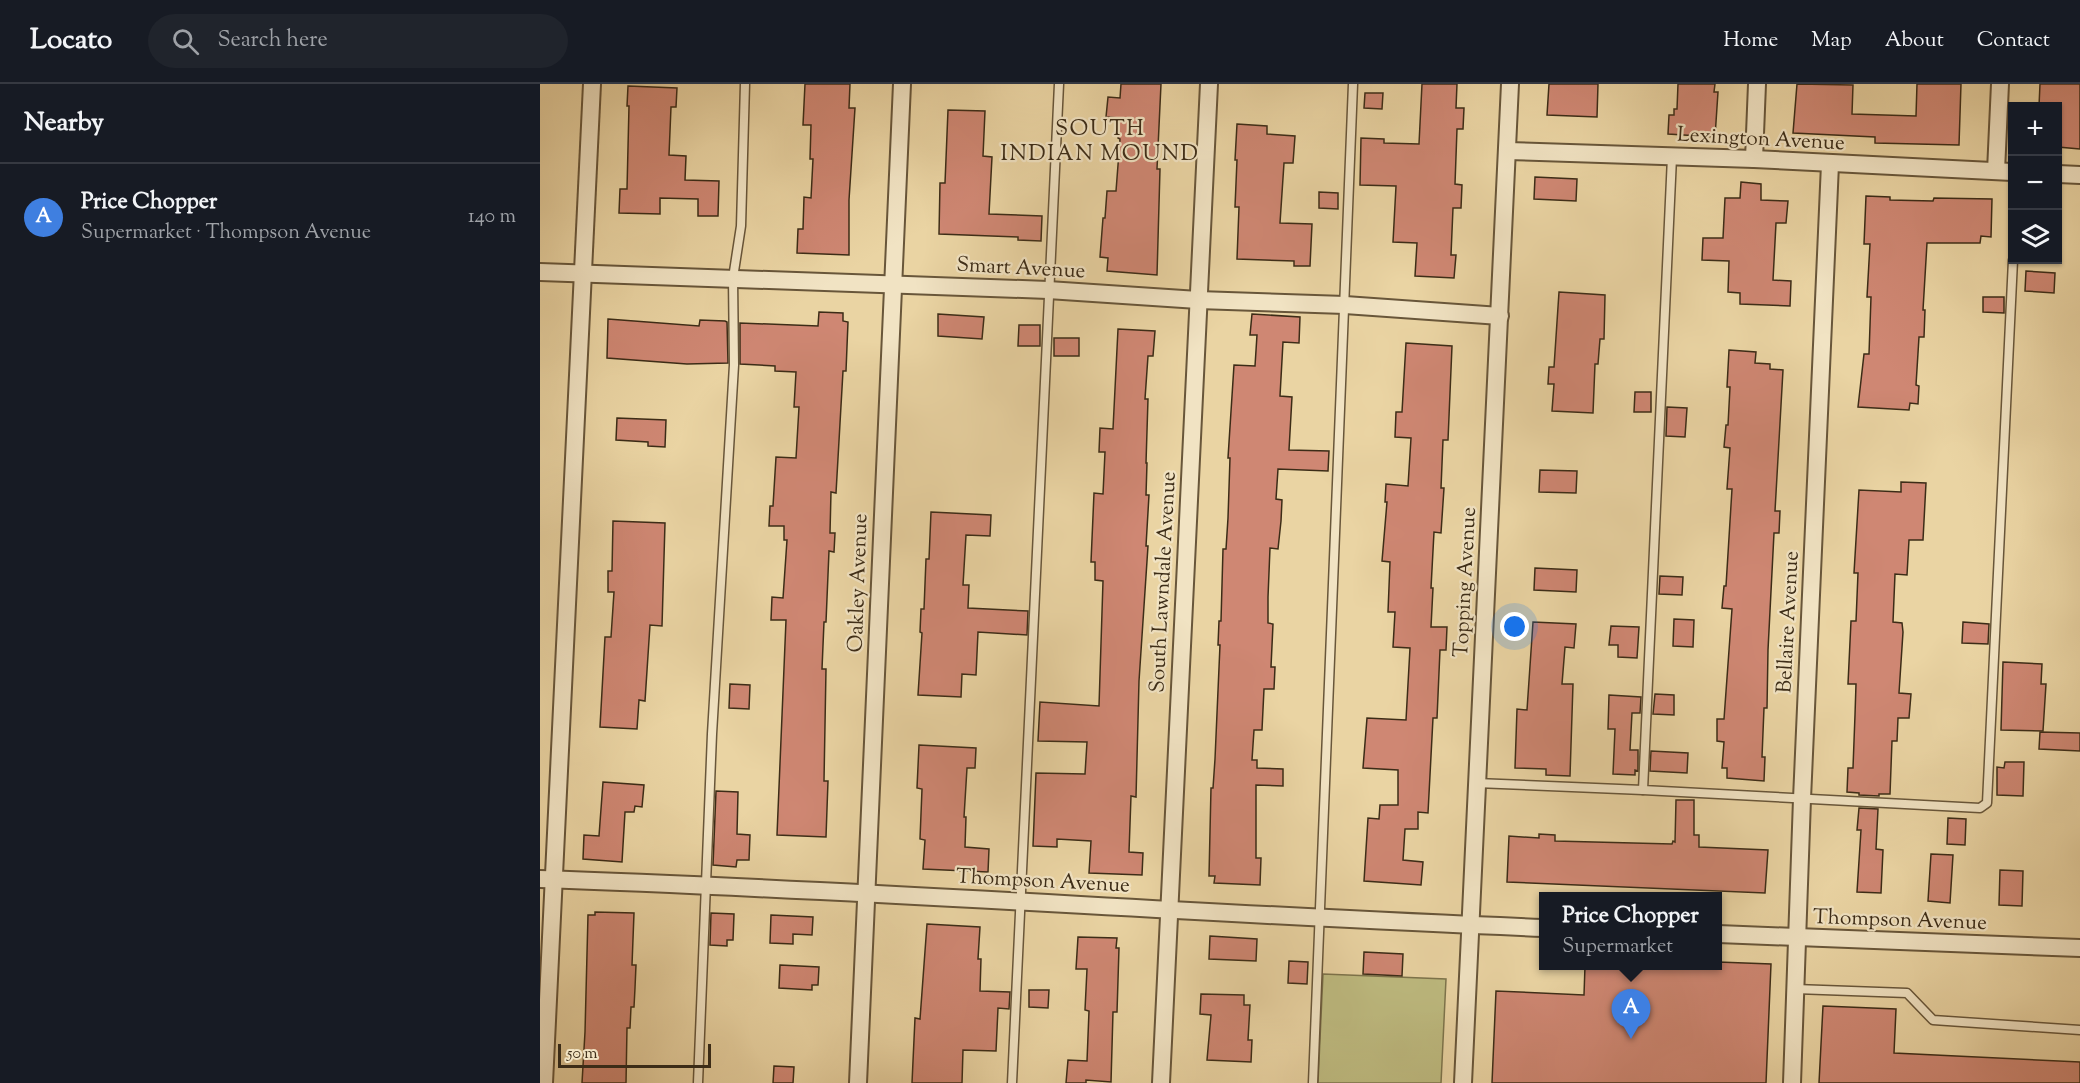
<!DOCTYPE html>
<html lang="en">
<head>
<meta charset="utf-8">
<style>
  :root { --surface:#171b24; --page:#20242c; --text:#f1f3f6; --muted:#9ea1a6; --line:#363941; --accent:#c59692 }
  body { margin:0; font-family:"Sorts Mill Goudy",serif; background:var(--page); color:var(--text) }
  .controls { position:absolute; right:18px; top:18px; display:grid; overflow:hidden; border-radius:0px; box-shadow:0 2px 4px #0004 }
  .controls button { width:54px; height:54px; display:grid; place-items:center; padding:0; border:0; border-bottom:2px solid var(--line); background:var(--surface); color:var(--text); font:30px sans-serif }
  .scale { position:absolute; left:18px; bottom:15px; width:153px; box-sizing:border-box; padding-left:6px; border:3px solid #3c2c17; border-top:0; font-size:16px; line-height:21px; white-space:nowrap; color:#3c2c17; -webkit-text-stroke:4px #f1e3c3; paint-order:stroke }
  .you { position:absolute; left:975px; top:543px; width:21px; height:21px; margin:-15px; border:4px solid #fff; border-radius:50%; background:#1a73e8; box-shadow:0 0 0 9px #1a73e833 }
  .badge { display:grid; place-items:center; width:39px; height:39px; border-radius:50%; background:var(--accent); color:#fff; font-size:20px; font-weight:700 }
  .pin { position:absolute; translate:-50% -50px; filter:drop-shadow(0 2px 3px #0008) }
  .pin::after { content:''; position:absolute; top:32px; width:21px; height:18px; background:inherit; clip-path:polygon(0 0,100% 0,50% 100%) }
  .popup { position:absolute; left:999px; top:808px; width:183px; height:78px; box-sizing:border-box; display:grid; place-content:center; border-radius:0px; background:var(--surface); filter:drop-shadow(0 2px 4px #0005); font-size:20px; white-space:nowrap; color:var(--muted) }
  .popup b { font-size:22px; color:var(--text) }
  .popup::after { content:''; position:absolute; left:50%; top:100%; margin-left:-12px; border:12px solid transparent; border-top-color:var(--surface) }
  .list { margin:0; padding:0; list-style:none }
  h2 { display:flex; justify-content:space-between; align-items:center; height:78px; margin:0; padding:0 24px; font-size:26px }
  h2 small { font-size:20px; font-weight:400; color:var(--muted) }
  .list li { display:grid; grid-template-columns:39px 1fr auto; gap:18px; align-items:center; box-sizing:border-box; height:108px; padding:0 24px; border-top:2px solid var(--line) }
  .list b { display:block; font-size:22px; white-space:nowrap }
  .list p { margin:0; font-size:20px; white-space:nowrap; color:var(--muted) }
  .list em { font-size:20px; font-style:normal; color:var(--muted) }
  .icon { flex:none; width:33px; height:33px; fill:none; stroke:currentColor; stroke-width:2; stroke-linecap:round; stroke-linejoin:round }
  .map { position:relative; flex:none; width:1540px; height:999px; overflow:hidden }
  header { display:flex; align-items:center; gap:36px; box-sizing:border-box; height:84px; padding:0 30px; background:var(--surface); border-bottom:2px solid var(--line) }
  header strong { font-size:28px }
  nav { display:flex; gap:33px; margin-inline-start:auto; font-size:21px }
  .search { width:420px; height:54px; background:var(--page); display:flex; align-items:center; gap:15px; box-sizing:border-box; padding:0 21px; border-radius:33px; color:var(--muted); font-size:22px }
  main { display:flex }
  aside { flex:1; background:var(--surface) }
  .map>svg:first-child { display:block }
</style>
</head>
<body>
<header>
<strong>Locato</strong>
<div class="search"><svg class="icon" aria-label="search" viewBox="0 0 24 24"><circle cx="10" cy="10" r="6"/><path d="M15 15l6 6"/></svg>Search here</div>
<nav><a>Home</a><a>Map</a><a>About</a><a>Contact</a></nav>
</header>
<main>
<aside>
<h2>Nearby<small></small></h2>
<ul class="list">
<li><span class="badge" style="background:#3f7fe0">A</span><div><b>Price Chopper</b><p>Supermarket · Thompson Avenue</p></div><em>140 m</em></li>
</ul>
</aside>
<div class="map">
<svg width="1540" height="999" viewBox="0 0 1540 999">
  <rect width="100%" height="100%" fill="#ead4a3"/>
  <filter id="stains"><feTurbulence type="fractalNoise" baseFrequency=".00333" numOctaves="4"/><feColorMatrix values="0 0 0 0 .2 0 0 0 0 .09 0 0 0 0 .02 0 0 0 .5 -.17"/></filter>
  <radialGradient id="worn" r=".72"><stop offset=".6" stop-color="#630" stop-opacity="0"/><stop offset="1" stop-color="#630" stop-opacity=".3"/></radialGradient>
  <polygon fill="#bebb80" stroke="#7d744c" stroke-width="1.5" points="783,890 906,895 901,999 778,999"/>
  <g fill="#cf8773" stroke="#3c2c17" stroke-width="1.5">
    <polygon points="265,0 310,0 309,24 315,24 309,116 309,171 257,169 258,145 263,145 264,113 271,114 273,75 270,75 271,41 263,41"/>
    <polygon points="581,0 621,0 617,85 620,85 617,191 567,187 568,174 560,173 563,134 565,134 567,107 576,107 580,55 578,54 579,34 566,33 568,13 580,14"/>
    <polygon points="882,0 917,0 916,24 924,24 923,45 917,45 915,100 922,101 921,124 913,124 911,171 916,171 914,194 875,192 877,159 853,158 856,102 820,101 821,54 844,55 844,59 879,60"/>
    <polygon points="1009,0 1058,0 1057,33 1007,31"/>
    <polygon points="1138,0 1175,0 1174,8 1178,8 1175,53 1128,50 1129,31 1134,31 1134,25 1137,25"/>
    <polygon points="1257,0 1313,1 1312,30 1376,32 1377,0 1421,0 1419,61 1335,59 1335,53 1253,49"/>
    <polygon points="1500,0 1540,0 1540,65 1518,63 1518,22 1499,22"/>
    <polygon points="88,2 137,4 136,23 131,23 129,71 146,72 145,96 179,97 178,132 158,132 158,115 120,114 120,130 79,129 80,105 87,105 89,22 87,22"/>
    <polygon points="825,9 843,9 842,25 824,24"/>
    <polygon points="408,26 445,27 443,72 452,73 449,130 502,132 501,157 478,156 478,153 399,150 400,99 405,99"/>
    <polygon points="697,40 727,42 727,50 755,52 753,79 744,79 740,139 772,140 770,182 754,182 754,177 697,175 699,123 695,123 697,76 695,76"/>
    <polygon points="995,93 1037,95 1036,117 994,115"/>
    <polygon points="1201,98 1221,100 1221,116 1248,117 1246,139 1236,139 1233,196 1251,197 1250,222 1200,220 1200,209 1188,208 1189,177 1162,176 1163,154 1183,154 1185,114 1200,114"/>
    <polygon points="779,108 798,109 798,125 779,124"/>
    <polygon points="1326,112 1350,113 1350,116 1393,117 1394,114 1452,115 1451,153 1441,152 1440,159 1387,159 1383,226 1385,226 1384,253 1379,253 1376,301 1379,302 1378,320 1370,319 1369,326 1318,323 1324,270 1329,270 1331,213 1327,213 1330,160 1324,160"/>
    <polygon points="1486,187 1515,189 1514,209 1485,207"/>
    <polygon points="1019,208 1065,211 1064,255 1060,255 1058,280 1055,280 1053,329 1012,327 1014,300 1008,300 1009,283 1014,283"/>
    <polygon points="1443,213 1464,213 1464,229 1443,228"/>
    <polygon points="279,228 303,229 303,237 308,238 306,287 303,287 296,409 291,408 290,449 295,449 294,468 289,467 286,538 284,538 282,585 286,585 284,697 288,697 286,753 237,751 246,536 231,536 232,513 243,514 247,456 244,456 244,442 229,442 230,422 233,422 236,373 256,374 259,323 254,323 256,288 235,287 235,282 200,280 200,239 278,242"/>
    <polygon points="398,230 444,233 442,255 398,252"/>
    <polygon points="712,230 760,233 759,259 743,258 740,312 752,313 749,366 789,367 788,387 738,385 736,415 742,416 741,437 738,465 730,464 728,513 728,539 733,540 731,583 735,583 734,605 724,605 722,646 714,646 712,676 717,676 717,684 743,685 743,702 716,701 716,774 721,774 720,801 674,799 675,792 669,792 671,704 673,704 675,675 680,561 678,561 679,537 681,537 683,465 686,465 688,434 690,374 688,374 694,281 715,282 717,251 710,251"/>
    <polygon points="68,235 159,242 160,236 185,237 187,238 188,279 147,280 67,274"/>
    <polygon points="479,241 500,241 500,262 478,262"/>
    <polygon points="578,245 615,247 613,272 608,272 605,315 608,315 606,379 607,379 606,411 609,411 606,462 608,462 599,597 596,713 591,712 589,768 603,769 602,791 549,789 551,757 517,755 517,763 493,762 496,689 545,690 547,658 498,657 500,618 559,622 563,497 555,496 555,478 551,478 554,409 563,410 565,368 559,368 560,344 573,345"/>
    <rect x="514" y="254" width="25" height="18"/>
    <polygon points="866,259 912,262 908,356 903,356 901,404 904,404 901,449 894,448 891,504 893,504 891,543 907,543 906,566 900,566 897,634 893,634 888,729 878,728 878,745 865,745 863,776 883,778 881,801 824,797 828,734 839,735 840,721 858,721 858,686 823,684 827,634 866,636 870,564 853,563 855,528 848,528 850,478 842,477 847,418 845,418 846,400 868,402 871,354 855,353 856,328 862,328"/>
    <polygon points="1189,266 1216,268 1215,279 1230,280 1230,285 1243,286 1235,427 1240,427 1239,449 1234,449 1228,566 1227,624 1224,624 1222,673 1225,673 1224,697 1187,694 1187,684 1182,684 1184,658 1177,657 1177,635 1184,635 1192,525 1182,524 1184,502 1186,502 1192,405 1187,405 1190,364 1184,363 1186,341 1188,341 1190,303 1187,303"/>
    <polygon points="1095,308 1111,308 1111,328 1094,328"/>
    <polygon points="1127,323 1147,324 1145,353 1126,352"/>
    <polygon points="77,334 126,336 125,363 108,362 108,358 76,356"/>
    <polygon points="1000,386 1037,387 1036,409 999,408"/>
    <polygon points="1361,398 1386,399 1383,456 1369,456 1367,491 1355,490 1353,538 1362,539 1363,548 1359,609 1371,610 1369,634 1358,634 1357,657 1352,657 1350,710 1339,710 1339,712 1319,711 1319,709 1307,708 1308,684 1313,684 1315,631 1316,600 1308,600 1311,537 1316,537 1318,489 1314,489 1319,406 1361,408"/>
    <polygon points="391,428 451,431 450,452 426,451 423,501 429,501 428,524 488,527 487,551 438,548 436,591 422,590 421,613 378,611 382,549 380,548 381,525 384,525 386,475 389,475"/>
    <polygon points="73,437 125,439 122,542 110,541 105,617 99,616 97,645 60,643 65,553 71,553 74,508 68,508 68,487 72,487"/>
    <polygon points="995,484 1037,486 1036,508 994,506"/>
    <polygon points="1120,492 1143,493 1142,511 1119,510"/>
    <polygon points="1134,535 1154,536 1153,563 1133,562"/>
    <polygon points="993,538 1036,540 1034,564 1025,563 1022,600 1033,600 1030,692 1006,691 1006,685 975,684 977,625 987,626"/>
    <polygon points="1423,538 1449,540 1448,560 1422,559"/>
    <polygon points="1071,542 1099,543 1097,574 1078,573 1078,561 1069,561"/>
    <polygon points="1463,578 1502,580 1501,600 1506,600 1503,647 1461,646"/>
    <polygon points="190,600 210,601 209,625 189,624"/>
    <polygon points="1115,610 1134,611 1134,631 1113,630"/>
    <polygon points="1069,611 1101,613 1100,629 1092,629 1090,666 1098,666 1098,687 1095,686 1095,691 1073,690 1075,645 1068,645"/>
    <polygon points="1500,648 1540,649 1540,667 1499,665"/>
    <polygon points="379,661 436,664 435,684 427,684 424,733 426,733 425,763 449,765 448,788 383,785 385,756 380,755 382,705 377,704"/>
    <polygon points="1111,667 1148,669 1147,689 1110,687"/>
    <polygon points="1465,678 1484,678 1483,712 1457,711 1457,683 1464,684"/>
    <polygon points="63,698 104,701 102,723 95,722 94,728 85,728 82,778 43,775 44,751 59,752"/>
    <polygon points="176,707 198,708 197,750 210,751 209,776 197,776 196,783 173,781"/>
    <polygon points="1136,716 1154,716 1154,751 1159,751 1159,763 1228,766 1225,809 967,798 969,752 999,754 999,750 1015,751 1015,757 1132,760 1133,757 1135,758"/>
    <polygon points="1319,724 1338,725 1336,765 1343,766 1341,809 1317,808 1321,746 1317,746"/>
    <polygon points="1408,734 1426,735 1425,761 1407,760"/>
    <polygon points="1391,770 1413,771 1410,819 1388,817"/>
    <polygon points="1460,786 1483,787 1482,822 1459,821"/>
    <polygon points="55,828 94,829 92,881 96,881 95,904 94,923 91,923 90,944 87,944 86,999 42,999 45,948 48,831 55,831"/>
    <polygon points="171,829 194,830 193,856 187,856 187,862 170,861"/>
    <polygon points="231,831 273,833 272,851 253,850 253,860 230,859"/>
    <polygon points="387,840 440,843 438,875 441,875 440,907 470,908 469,925 458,924 456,967 423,966 422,999 372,999 375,934 380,935"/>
    <polygon points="670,852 717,855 716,877 669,875"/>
    <polygon points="538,853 577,854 576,864 579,864 577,928 573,928 571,998 546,996 546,999 526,999 528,976 547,977 549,927 545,926 547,885 536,885"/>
    <polygon points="824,868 863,870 862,892 823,890"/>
    <polygon points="749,877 768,878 767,900 748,899"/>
    <polygon points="1178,878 1231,880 1226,999 952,999 956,907 1044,911 1045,882 1178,882"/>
    <polygon points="240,881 279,883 278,901 272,901 272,906 239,904"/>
    <polygon points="489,906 509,906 508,924 489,923"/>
    <polygon points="661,910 704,911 704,921 710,921 708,956 712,956 711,978 667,976 671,931 660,930"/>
    <polygon points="1283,922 1356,925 1354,969 1540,978 1540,999 1279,999"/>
    <polygon points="234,982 254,983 253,999 233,999"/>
  </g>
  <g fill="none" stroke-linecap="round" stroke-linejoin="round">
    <defs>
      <g id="service">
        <polyline points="1132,73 1103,706 1440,724 1447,719 1473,176"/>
        <polyline points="936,699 1103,706"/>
        <polyline points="1255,905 1367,909 1393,936 1540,946"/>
        <polyline points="158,999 172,650 194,281 193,194 201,142 205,0"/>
        <polyline points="472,999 519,0"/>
        <polyline points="773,999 813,0"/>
      </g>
      <g id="minor">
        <polyline points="967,67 1214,75 1472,88"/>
        <polyline points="1214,75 1217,0"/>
        <polyline points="1456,87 1460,0"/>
        <polyline points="1518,90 1540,91"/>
        <polyline points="0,188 508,206 658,216 805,221 960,232"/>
        <path d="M0,795C335,806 669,831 1004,844"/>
        <polyline points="1178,850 1540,864"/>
        <polyline points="4,999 52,0"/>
        <polyline points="318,999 362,0"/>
        <polyline points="621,999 669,0"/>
        <polyline points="923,999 970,0"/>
        <polyline points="1252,999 1262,715 1290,80"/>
      </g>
    </defs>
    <use href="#service" stroke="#68563a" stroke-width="11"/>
    <use href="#minor" stroke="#68563a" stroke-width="20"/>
    <use href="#service" stroke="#f1e3c3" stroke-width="8"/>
    <use href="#minor" stroke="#f1e3c3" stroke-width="16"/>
  </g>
  <g text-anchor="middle" stroke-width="4.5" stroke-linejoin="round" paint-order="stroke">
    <g font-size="21" fill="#3c2c17" stroke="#f1e3c3">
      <text transform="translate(1221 54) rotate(3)" y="7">Lexington Avenue</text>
      <text transform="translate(481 183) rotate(3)" y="7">Smart Avenue</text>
      <text transform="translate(622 498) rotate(-87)" y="7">South Lawndale Avenue</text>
      <text transform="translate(924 498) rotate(-87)" y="7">Topping Avenue</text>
      <text transform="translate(317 499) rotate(-88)" y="7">Oakley Avenue</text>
      <text transform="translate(1247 538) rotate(-87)" y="7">Bellaire Avenue</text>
      <text transform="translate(503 796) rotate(3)" y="7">Thompson Avenue</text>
      <text transform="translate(1360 835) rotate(2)" y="7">Thompson Avenue</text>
    </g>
    <g font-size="22" letter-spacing="1.5" fill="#3c2c17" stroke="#f1e3c3">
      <text x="560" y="51">SOUTH<tspan x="560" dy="25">INDIAN MOUND</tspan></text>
    </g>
  </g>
  <rect width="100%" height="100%" filter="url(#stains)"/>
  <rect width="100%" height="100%" fill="url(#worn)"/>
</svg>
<div class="controls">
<button>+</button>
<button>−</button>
<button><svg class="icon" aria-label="layers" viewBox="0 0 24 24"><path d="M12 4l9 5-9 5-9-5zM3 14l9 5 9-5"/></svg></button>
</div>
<div class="scale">50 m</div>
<div class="you"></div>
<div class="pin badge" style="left:1091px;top:955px;background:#3f7fe0">A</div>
<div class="popup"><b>Price Chopper</b>Supermarket</div>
</div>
</main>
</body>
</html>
